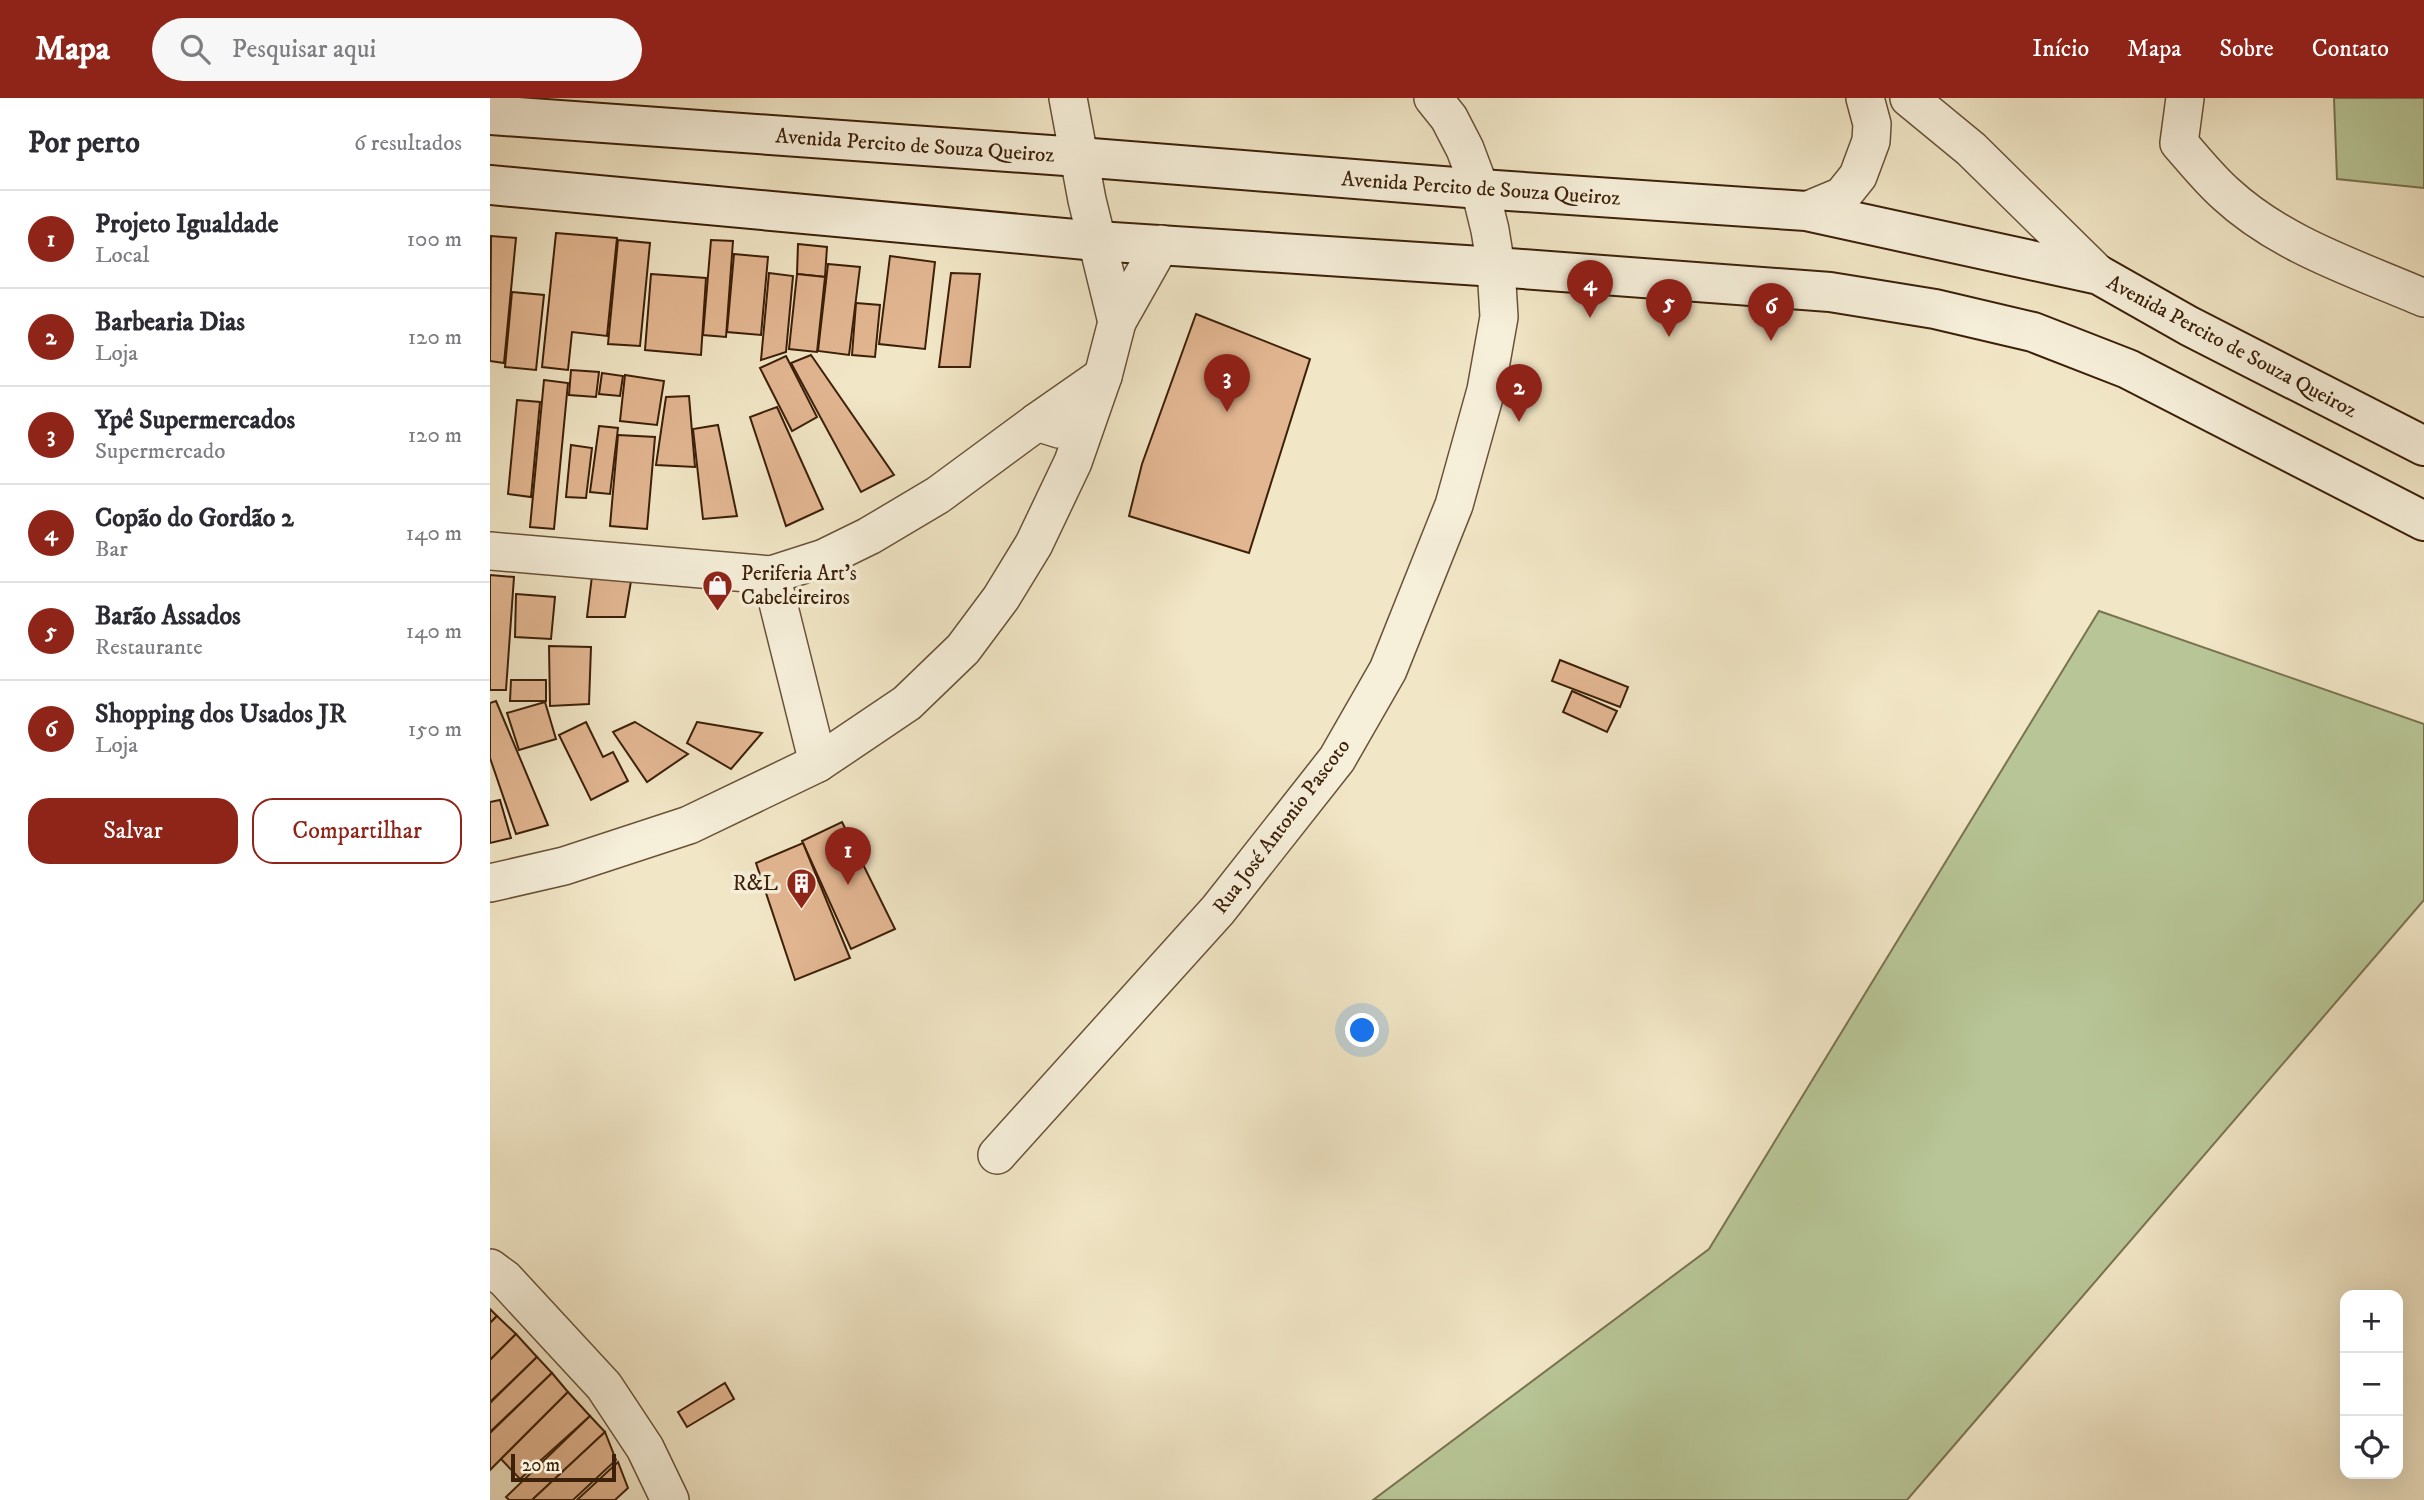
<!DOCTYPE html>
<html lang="pt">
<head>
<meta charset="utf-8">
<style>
  :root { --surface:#fff; --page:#f7f7f7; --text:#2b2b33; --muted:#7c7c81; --line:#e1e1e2; --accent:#8f2418 }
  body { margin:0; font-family:"IM FELL DW Pica",serif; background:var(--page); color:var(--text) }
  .controls { position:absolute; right:21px; bottom:21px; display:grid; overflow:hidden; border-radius:14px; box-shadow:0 7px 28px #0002 }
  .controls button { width:63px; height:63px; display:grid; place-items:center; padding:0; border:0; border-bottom:2px solid var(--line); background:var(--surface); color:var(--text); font:35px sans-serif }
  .scale { position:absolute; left:21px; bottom:18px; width:105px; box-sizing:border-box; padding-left:7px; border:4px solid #3d2009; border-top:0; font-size:19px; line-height:24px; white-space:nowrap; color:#3d2009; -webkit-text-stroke:5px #f6efda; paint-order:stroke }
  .you { position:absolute; left:873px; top:933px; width:24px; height:24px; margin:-18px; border:5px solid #fff; border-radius:50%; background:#1a73e8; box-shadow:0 0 0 10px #1a73e833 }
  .badge { display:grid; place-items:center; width:46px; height:46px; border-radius:50%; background:var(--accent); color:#fff; font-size:23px; font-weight:700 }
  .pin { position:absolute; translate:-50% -58px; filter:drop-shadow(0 2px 4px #0008) }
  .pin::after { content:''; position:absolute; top:37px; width:24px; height:21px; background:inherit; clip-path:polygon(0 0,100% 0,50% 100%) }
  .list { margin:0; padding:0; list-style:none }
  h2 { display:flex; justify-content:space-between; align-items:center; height:91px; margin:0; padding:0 28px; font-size:30px }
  h2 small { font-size:23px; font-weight:400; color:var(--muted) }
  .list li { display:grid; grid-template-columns:46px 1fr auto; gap:21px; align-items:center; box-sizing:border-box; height:98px; padding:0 28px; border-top:2px solid var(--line) }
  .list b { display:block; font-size:26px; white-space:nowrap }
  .list p { margin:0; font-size:23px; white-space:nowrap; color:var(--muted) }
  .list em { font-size:23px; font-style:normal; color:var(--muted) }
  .actions { display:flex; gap:14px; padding:21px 28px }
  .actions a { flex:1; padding:16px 0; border:2px solid var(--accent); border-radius:21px; text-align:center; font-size:24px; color:var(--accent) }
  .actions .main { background:var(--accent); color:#fff }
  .icon { flex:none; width:38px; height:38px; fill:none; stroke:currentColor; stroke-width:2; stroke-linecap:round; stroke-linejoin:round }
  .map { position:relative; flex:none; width:1934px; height:1402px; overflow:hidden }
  header { display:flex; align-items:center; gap:42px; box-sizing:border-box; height:98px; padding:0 35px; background:var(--accent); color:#fff }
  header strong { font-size:33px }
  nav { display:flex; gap:38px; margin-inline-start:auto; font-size:24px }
  .search { width:490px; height:63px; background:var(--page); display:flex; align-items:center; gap:18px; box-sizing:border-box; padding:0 24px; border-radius:38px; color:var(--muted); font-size:26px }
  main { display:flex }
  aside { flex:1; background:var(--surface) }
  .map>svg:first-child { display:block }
</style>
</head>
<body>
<header>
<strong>Mapa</strong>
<div class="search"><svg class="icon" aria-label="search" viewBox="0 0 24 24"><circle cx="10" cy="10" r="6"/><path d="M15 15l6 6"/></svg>Pesquisar aqui</div>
<nav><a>Início</a><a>Mapa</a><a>Sobre</a><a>Contato</a></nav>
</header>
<main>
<aside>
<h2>Por perto<small>6 resultados</small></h2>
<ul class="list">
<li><span class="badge">1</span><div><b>Projeto Igualdade</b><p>Local</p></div><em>100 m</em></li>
<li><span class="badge">2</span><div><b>Barbearia Dias</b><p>Loja</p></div><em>120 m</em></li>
<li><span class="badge">3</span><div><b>Ypê Supermercados</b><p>Supermercado</p></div><em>120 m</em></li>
<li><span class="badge">4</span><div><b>Copão do Gordão 2</b><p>Bar</p></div><em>140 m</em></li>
<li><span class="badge">5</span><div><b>Barão Assados</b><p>Restaurante</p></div><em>140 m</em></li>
<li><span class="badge">6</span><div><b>Shopping dos Usados JR</b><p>Loja</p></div><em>150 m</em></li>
</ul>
<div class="actions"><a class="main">Salvar</a><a>Compartilhar</a></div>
</aside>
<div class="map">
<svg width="1934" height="1402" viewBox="0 0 1934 1402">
  <rect width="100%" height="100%" fill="#f1e6c6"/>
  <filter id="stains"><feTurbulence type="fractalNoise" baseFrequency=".00286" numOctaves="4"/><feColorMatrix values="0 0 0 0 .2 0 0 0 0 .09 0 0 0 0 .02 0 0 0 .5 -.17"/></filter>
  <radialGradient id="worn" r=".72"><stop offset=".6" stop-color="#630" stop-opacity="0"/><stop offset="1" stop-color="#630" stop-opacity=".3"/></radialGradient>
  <g fill="#b8c697" stroke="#7a7350" stroke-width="2">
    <polygon points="1844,0 1934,0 1934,90 1847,81"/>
    <polygon points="1609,513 1934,626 1934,802 1417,1402 883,1402 1219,1151"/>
  </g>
  <g fill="#e2b691" stroke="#3d2009" stroke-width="2">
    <polygon points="66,135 127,140 117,238 82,234 78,272 52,269"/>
    <polygon points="1,138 26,140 14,265 0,263"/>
    <polygon points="128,142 160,145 150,248 118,246"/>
    <polygon points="221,142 243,143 236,239 213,237"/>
    <polygon points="308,146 337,149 335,179 307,176"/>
    <polygon points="244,156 278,159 271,237 237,234"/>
    <polygon points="400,158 445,164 435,251 389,246"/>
    <polygon points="338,166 370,169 359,257 328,253"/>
    <polygon points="279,175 303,178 296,254 271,262"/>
    <polygon points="461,175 490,176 480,269 449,269"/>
    <polygon points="161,176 216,180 211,257 155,252"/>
    <polygon points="307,176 335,179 327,254 299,251"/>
    <polygon points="22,194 54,197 46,272 15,269"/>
    <polygon points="366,205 390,207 385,259 362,257"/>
    <polygon points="706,216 820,261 759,455 639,418 652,366"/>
    <polygon points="321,257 404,377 371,394 301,265"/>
    <polygon points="296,258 327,319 302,333 270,270"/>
    <polygon points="81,272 109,274 106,299 79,297"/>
    <polygon points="112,275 133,278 130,298 109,296"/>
    <polygon points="135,277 174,283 167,327 130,323"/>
    <polygon points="54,282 78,285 64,431 40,429"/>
    <polygon points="199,298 205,369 166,367 176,299"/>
    <polygon points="27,302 50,304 41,399 18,396"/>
    <polygon points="287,309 333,411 296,428 260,319"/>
    <polygon points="228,327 247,418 213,421 203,331"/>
    <polygon points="109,328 128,330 120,396 100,394"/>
    <polygon points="128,337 165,339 157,431 120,428"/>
    <polygon points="81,347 102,350 96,400 76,399"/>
    <polygon points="0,477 24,479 16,592 0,592"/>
    <polygon points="102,478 141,483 135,519 97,519"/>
    <polygon points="26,496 65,499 61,541 25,539"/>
    <polygon points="59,548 101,549 99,606 60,608"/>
    <polygon points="1070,562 1138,589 1130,609 1062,583"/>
    <polygon points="21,582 56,582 56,603 20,603"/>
    <polygon points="1082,593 1127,613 1117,634 1073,614"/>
    <polygon points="6,603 58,727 26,736 0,660 0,605"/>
    <polygon points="55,604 66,641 29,652 17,615"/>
    <polygon points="96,624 113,659 123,654 138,683 101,702 69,637"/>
    <polygon points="145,624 198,656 157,684 123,634"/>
    <polygon points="207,624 272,635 241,671 197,645"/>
    <polygon points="10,702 21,740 0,745 0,704"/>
    <polygon points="352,724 405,831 361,851 312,743"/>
    <polygon points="313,745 360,860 305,882 266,765"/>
    <polygon points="0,1211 7,1218 0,1225"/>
    <polygon points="7,1218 26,1236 0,1262 0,1225"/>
    <polygon points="26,1236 47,1259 0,1304 0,1262"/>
    <polygon points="47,1259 62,1275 0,1334 0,1305"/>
    <polygon points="62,1275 78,1294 0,1372 0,1335"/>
    <polygon points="235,1285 244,1301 197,1329 188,1314"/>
    <polygon points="78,1294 100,1318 30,1381 11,1361"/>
    <polygon points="100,1318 115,1334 42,1402 19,1402 16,1399"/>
    <polygon points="115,1334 126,1362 83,1402 42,1402"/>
    <polygon points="128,1364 138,1390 125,1402 87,1402"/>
  </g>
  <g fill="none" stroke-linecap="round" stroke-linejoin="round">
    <defs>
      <g id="minor">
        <polyline points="578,0 597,102 627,224 671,146"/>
        <polyline points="1419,0 1481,51 1609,177"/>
        <path d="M1695,0L1689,45C1704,62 1719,81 1736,96C1791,147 1867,171 1934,200"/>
        <polyline points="1316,113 1352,98 1368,78 1381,43 1382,26 1375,0"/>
        <polyline points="569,331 547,324 613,278"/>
        <polyline points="0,453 281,477 334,460 379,438 448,397 547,324"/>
        <polyline points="281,477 328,665"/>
        <polyline points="0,785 74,768 199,727 328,665 417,605 473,551 511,500 544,446 583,364 613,278 627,224"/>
        <polyline points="507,1057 728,812 847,661 898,572 964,407 996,292 1009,219 1006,169 1000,132 990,91 975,51 959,20 943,0"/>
        <polyline points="0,1170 15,1181 114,1288 155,1350 180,1402"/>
      </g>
      <g id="secondary">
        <polyline points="0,17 589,59 990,91 1316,113 1609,177 1699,228 1934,348"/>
        <polyline points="0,87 607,143 1006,169 1340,194 1445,211 1543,234 1638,271 1934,423"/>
      </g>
    </defs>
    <use href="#minor" stroke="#6a5238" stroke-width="40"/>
    <use href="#secondary" stroke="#3d2009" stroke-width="42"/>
    <use href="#minor" stroke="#f6efda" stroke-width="37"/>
    <use href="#secondary" stroke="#f6efda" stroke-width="38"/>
  </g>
  <defs>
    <symbol id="shop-pin" viewBox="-11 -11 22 30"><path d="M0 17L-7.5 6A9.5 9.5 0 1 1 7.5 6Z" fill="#8f2418" stroke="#f6efda"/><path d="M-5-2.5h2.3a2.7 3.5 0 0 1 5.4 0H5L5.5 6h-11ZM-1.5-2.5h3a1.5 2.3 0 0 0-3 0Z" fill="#fff"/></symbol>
    <symbol id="building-pin" viewBox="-11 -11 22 30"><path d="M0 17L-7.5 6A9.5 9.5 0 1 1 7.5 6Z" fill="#8f2418" stroke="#f6efda"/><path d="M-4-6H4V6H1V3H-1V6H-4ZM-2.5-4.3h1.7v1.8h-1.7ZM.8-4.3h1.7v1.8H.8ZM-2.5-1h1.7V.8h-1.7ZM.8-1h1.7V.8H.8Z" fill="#fff"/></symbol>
  </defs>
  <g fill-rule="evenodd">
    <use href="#shop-pin" x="210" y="470" width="35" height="47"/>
    <use href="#building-pin" x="294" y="768" width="35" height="47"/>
  </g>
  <g text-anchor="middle" stroke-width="7" stroke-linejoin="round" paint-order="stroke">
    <g font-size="21" fill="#3d2009" stroke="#f6efda">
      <text transform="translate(425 47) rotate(4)" y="7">Avenida Percito de Souza Queiroz</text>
      <text transform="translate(991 90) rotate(4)" y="7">Avenida Percito de Souza Queiroz</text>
      <text transform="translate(1742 248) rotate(28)" y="7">Avenida Percito de Souza Queiroz</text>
      <text transform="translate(791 728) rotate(-53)" y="7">Rua José Antonio Pascoto</text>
    </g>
    <g font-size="21" fill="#3d2009" stroke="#f6efda" text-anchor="start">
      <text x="251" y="482">Periferia Art's<tspan x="251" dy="24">Cabeleireiros</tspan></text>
      <text x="288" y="792" text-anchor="end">R&amp;L</text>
    </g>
  </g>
  <rect width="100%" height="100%" filter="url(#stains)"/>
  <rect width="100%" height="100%" fill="url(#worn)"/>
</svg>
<div class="controls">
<button>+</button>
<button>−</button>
<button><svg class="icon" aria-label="locate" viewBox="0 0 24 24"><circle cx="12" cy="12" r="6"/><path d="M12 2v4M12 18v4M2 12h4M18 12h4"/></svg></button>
</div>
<div class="scale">20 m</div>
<div class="you"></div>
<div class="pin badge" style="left:358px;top:787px">1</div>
<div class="pin badge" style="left:1029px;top:324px">2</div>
<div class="pin badge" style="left:737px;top:314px">3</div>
<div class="pin badge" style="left:1100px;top:220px">4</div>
<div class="pin badge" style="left:1179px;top:239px">5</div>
<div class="pin badge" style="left:1281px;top:243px">6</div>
</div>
</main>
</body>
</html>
